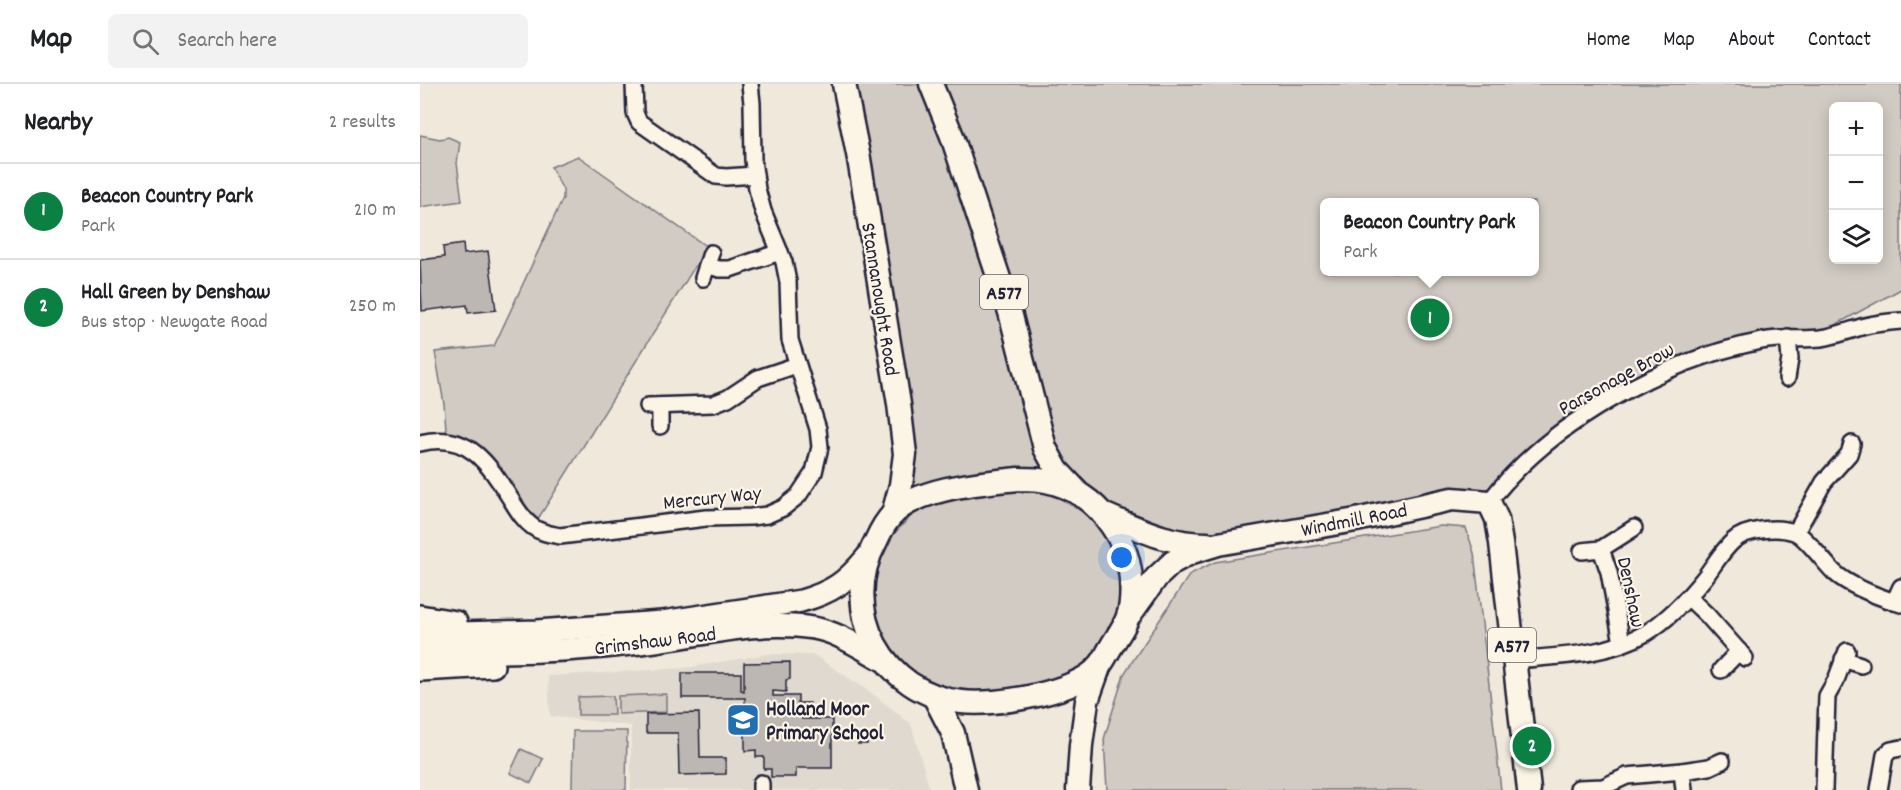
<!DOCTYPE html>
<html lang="en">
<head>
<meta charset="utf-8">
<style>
  :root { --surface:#fff; --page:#f2f2f2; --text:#202124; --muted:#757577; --line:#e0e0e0; --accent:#0b8043 }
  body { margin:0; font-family:Dekko,sans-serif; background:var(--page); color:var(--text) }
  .controls { position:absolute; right:18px; top:18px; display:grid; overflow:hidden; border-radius:9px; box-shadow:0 3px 15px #0003 }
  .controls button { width:54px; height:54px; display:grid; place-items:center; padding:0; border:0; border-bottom:2px solid var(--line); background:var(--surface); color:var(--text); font:30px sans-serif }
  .you { position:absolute; left:702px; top:474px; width:21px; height:21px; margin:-15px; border:4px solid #fff; border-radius:50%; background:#1a73e8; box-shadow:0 0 0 9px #1a73e833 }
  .badge { display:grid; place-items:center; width:39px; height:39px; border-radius:50%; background:var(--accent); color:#fff; font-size:20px; font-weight:700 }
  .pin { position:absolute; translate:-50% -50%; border:3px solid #fff; box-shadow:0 2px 6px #0006 }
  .popup { position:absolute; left:900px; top:114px; width:219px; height:78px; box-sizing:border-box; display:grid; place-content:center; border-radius:9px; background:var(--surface); filter:drop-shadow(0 2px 4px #0005); font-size:20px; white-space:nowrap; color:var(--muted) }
  .popup b { font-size:22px; color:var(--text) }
  .popup::after { content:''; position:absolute; left:50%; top:100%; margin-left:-12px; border:12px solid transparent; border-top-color:var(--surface) }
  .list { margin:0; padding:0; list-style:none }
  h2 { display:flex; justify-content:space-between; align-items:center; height:78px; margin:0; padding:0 24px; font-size:26px }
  h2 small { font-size:20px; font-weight:400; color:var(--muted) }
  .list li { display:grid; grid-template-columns:39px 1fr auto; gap:18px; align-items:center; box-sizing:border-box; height:96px; padding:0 24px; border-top:2px solid var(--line) }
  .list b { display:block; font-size:22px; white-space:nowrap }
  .list p { margin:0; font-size:20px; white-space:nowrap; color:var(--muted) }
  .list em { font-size:20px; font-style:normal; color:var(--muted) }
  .icon { flex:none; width:33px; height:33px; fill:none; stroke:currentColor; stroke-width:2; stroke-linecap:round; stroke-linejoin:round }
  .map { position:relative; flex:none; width:1481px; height:706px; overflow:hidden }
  header { display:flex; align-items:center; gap:36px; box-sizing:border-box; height:84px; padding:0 30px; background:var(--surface); border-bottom:2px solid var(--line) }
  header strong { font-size:28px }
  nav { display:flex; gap:33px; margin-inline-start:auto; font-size:21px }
  .search { width:420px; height:54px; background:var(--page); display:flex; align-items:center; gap:15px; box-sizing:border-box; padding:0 21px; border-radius:9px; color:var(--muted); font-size:22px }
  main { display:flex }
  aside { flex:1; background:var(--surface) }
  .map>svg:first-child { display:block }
</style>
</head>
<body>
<header>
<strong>Map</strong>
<div class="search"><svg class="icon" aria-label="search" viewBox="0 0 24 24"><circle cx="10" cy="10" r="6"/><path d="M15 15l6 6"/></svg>Search here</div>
<nav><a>Home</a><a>Map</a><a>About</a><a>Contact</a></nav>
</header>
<main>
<aside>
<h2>Nearby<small>2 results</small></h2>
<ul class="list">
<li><span class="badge">1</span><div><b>Beacon Country Park</b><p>Park</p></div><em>210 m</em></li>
<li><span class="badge">2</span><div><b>Hall Green by Denshaw</b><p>Bus stop · Newgate Road</p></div><em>250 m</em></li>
</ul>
</aside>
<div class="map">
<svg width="1481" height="706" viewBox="0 0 1481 706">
  <rect width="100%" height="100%" fill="#efe8db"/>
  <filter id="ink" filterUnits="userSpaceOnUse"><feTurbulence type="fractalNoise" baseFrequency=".0167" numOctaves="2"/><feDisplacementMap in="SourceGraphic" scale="12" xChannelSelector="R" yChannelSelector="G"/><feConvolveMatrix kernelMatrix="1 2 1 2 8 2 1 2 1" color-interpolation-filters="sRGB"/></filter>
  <g filter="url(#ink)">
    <polygon fill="#e0d9cf" points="348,570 394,571 453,610 491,640 510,706 211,706 211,642 130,632 128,592 265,584"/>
    <g fill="#d1cbc3" stroke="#7a767f" stroke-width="1.5" fill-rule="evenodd">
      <polygon points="434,0 504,0 531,66 628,388 488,410"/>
      <path d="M511,0H1481V205L1417,240L1379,254L1304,265L1172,327L1069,418L798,460L683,430L637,386ZM1414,22H1458V176H1414ZM905,118H1115V188H905Z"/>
      <polygon points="0,51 20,55 28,53 40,58 37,79 42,117 0,123"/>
      <polygon points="158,72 287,163 113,443 71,384 27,357 24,320 15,268 74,262 143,114 143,106 131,83"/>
      <polygon points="588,405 631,408 656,420 685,448 699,483 701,506 697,529 694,540 675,570 655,587 645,592 622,600 568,608 528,607 486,586 459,548 451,515 452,495 468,456 492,431 515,418"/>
      <polygon points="1021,442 1046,444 1054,469 1081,706 687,706 684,655 704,590 770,490 795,478"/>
      <polygon points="246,610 246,628 198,630 198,612"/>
      <polygon points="193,612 194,631 158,631 158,613"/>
      <polygon points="153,647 207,647 206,706 152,706"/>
      <polygon points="101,665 123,675 111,699 90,689"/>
    </g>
    <g fill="#bcb7b3" stroke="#22223b" stroke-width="1.5">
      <polygon points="43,160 44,170 68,167 76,226 48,229 47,221 2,227 0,176 24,173 23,163"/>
      <polygon points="370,578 370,595 366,596 366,608 353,607 353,612 378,612 378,619 390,619 390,633 382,633 382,635 412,635 412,684 376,684 376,693 351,693 351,685 344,685 344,673 336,673 336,666 325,667 325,614 262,614 262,589 321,589 321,606 324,607 324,579"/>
      <polygon points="279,629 280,674 306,674 306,690 259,691 258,649 226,649 226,630"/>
      <polygon points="447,650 447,660 438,660 438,651"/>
    </g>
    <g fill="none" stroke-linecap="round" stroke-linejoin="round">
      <defs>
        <g id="street">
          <polyline points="214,0 215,29 219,38 296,92 306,93 335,91"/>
          <polyline points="287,181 299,185 310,185 360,168"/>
          <polyline points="283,194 291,169"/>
          <polyline points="1367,294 1370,275 1368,254"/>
          <polyline points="228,322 293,320 308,314 338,294 377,281"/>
          <polyline points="240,322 240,342"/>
          <path d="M0,359C48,347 68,379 90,414C97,425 103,436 113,443C121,449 130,450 140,452L286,434L331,433L347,431L363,424L378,412L394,388L400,363L398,345L370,256L368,198L364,178L343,127L337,105L333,76L332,19L330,0"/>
          <path d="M1069,418C1130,338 1244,276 1342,257C1362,253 1382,256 1401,254C1416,252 1430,246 1445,242C1457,239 1469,238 1481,237"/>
          <polyline points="1376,448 1404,398 1429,370 1432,360"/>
          <polyline points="1181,465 1189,488 1202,559"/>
          <polyline points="1162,467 1181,465 1214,444"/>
          <polyline points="1268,513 1287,531 1325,574"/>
          <polyline points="1474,518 1481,503"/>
          <polyline points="1423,575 1441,581"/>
          <path d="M1093,576C1139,572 1186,572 1226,549C1249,535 1269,513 1285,493C1294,481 1302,467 1313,457C1326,445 1358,442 1374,448C1385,451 1405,480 1415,489C1431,503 1462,514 1481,520"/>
          <polyline points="1301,586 1319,567"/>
          <polyline points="1262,687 1289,683 1302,677"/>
          <polyline points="341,699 341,706"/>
          <polyline points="1158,704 1183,703 1207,692 1262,687 1264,706"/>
          <polyline points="1404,706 1407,612 1416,596 1427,567"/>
          <polyline points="1459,706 1465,671 1471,666 1481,664"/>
        </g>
        <g id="secondary">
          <polyline points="0,532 36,538"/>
          <path d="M0,548L39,549L117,547L242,538L381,517C413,508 426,498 447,473"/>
          <path d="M0,566C73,570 147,568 220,559C276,553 336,535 393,544C418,548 441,564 463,576"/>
          <polyline points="0,586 73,582"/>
        </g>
        <g id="primary">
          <polyline points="424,0 439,75 479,320 485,370 481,401 473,430"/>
          <polyline points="511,0 532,52 590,228 625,364 637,386 655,405"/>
          <path d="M598,395C610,395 622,395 634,399C677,411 707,452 711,495C712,508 712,523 707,535C703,545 696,554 691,563C687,569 684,577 679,582C658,609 575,622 542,618C463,610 418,527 456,457C460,448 466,437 473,430C500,403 562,399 598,395Z"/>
          <path d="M685,431C720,445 748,460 787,460"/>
          <polyline points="711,529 736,494 753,478 772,468 798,460 936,436 1032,415 1069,418 1077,435 1081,459 1109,706"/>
          <polyline points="515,614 533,649 546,706"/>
          <polyline points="658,706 661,661 667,617 679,583"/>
        </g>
      </defs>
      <use href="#street" stroke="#22223b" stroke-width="20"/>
      <use href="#secondary" stroke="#22223b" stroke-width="26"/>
      <use href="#primary" stroke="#22223b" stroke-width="27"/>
      <use href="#street" stroke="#fcf5e5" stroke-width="15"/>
      <use href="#secondary" stroke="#fcf5e5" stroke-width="21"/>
      <use href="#primary" stroke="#fcf5e5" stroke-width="22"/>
    </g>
  </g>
  <defs>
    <symbol id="school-square" viewBox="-11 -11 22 22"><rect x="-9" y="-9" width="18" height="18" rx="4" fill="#1f6fb2" stroke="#fcf5e5"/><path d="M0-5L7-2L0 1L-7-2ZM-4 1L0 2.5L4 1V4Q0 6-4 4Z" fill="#fff"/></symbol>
  </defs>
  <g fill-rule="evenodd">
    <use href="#school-square" x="304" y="617" width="38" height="38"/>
  </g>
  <g text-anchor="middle" stroke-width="4.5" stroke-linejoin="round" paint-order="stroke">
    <g fill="#fcf5e5" stroke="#63616e" stroke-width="1.5">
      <rect x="560" y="191" width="48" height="34" rx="4.5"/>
      <rect x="1068" y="544" width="48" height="34" rx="4.5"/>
    </g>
    <g font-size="20" font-weight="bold" fill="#22223b">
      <text x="584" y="215">A577</text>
      <text x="1092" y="568">A577</text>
    </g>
    <g font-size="21" fill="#22223b" stroke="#fcf5e5">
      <text transform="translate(461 215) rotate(81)" y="7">Stannanought Road</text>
      <text transform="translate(1196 294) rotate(-29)" y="7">Parsonage Brow</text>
      <text transform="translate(292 413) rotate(-6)" y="7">Mercury Way</text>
      <text transform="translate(934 435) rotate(-11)" y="7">Windmill Road</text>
      <text transform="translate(1212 508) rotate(78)" y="7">Denshaw</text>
      <text transform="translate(235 556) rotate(-7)" y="7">Grimshaw Road</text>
    </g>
    <g font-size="21" font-weight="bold" fill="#22223b" stroke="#fcf5e5" text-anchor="start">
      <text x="346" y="631">Holland Moor<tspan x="346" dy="24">Primary School</tspan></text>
    </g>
  </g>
</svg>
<div class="controls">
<button>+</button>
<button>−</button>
<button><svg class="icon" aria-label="layers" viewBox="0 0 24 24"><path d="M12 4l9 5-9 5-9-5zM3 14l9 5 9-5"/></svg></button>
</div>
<div class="you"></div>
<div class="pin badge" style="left:1010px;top:234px">1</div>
<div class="popup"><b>Beacon Country Park</b>Park</div>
<div class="pin badge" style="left:1112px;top:662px">2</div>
</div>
</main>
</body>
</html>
